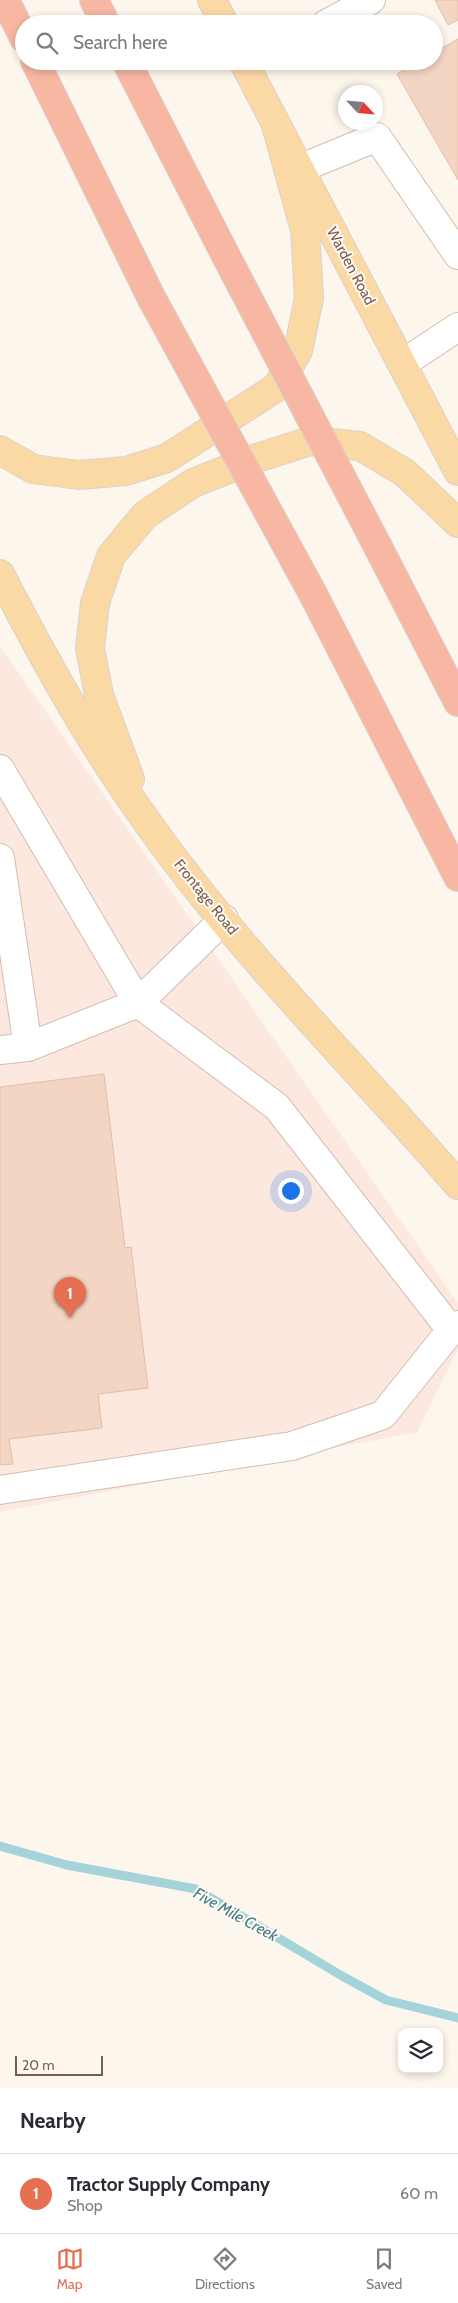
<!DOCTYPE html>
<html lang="en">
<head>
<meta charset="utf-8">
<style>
  :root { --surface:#fff; --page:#f7f7f7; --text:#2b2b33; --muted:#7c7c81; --line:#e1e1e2; --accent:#e76f51 }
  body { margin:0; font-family:Cabin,sans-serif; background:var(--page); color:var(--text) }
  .controls { position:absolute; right:15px; bottom:15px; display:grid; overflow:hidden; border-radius:10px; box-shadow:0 2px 8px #0003 }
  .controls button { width:45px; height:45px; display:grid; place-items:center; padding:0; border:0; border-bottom:1px solid var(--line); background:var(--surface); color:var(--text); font:25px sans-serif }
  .compass { position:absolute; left:338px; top:85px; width:45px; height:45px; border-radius:50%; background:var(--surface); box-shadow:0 2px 8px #0003; rotate:116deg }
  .scale { position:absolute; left:15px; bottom:12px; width:88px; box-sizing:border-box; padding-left:5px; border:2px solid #7a5c4d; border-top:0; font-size:14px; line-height:18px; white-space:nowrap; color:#7a5c4d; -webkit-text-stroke:4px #fffaf3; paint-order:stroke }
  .you { position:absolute; left:290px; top:1190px; width:18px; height:18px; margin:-12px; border:4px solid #fff; border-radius:50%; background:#1a73e8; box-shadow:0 0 0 8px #1a73e833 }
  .badge { display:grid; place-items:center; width:32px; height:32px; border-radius:50%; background:var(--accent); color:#fff; font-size:16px; font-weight:700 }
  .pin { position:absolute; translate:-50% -41px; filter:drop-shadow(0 1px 2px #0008) }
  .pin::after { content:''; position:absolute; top:26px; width:18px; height:15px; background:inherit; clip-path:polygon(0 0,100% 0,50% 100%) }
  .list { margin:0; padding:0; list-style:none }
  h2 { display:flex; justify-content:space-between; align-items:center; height:65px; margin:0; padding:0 20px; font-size:21px }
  h2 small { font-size:16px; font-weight:400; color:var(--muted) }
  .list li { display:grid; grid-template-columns:32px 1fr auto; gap:15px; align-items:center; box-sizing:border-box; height:80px; padding:0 20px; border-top:1px solid var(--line) }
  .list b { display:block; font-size:19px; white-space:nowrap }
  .list p { margin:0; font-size:16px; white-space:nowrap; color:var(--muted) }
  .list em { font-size:16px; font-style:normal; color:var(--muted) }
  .icon { flex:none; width:28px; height:28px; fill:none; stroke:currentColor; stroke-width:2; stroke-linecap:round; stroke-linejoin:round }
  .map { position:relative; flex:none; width:458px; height:2088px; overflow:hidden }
  .search { position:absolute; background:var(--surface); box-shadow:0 2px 8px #0003; left:15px; right:15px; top:15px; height:55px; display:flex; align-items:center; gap:12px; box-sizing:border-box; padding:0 18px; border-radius:28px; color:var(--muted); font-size:19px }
  .sheet { height:145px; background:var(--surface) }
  nav { display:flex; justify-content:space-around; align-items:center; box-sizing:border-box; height:70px; border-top:1px solid var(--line); background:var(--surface); font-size:14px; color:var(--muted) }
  nav a { display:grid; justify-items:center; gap:2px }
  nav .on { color:var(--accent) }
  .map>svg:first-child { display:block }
</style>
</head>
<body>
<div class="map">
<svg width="458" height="2088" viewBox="0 0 458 2088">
  <rect width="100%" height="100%" fill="#fdf6ec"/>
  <polygon fill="#fde8e0" points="0,646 458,1303 458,1349 417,1432 0,1512"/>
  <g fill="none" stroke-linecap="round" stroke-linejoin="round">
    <polyline stroke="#a5d3da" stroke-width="9" points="0,1846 67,1865 196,1889 342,1976 386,2000 458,2018"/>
  </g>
  <g fill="#f3d5c3" stroke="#e6bba3">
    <polygon points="435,0 458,0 458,20 448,25"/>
    <polygon points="458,39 458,180 397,74 420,61 434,61 434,53"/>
    <polygon points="104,1074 125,1248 131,1247 148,1388 98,1394 102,1428 9,1439 13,1464 0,1465 0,1087"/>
  </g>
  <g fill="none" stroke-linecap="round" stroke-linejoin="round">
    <defs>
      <g id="minor">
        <polyline points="326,24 371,0"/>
        <polyline points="299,169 377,137 458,255"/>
        <polyline points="402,364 458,327"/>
        <polyline points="0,769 138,1003 28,1047 0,1050"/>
        <polyline points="0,858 28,1047"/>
        <polyline points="224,919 138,1003 277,1107 451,1330 458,1325"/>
        <polyline points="0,1490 292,1446 383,1415 451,1330"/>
      </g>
      <g id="major">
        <polyline points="212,0 224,24"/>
        <polyline points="243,61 458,471"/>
        <polyline points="0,450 33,469 79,475 126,471 167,458 277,387 298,351 309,298 305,230 276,125"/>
        <path d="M0,574C44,659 89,741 145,819C237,950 354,1064 458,1185"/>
        <polyline points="130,779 99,695 90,648 95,603 111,556 145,515 193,483 254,459 310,441 360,446 405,473 458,523"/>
      </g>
      <g id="highway">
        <polyline points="5,0 24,38"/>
        <polyline points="94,0 106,24"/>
        <polyline points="35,61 151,297"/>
        <polyline points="126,61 226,256"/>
        <polyline points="378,547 458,702"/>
        <polyline points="313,594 458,877"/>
      </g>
    </defs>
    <use href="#minor" stroke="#d1beb0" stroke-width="30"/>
    <use href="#major" stroke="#dad1cd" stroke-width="30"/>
    <use href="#highway" stroke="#dad1cd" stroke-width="30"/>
    <use href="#minor" stroke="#fff" stroke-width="28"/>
    <use href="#major" stroke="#fbd9a5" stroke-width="28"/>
    <use href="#highway" stroke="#f7b7a3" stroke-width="28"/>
    <defs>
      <g id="highway-bridge">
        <polyline points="226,256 378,547"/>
        <polyline points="151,297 313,594"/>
      </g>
    </defs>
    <use href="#highway-bridge" stroke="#dad1cd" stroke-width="30" stroke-linecap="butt"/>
    <use href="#highway-bridge" stroke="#f7b7a3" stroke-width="28"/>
  </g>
  <g text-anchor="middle" stroke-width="4" stroke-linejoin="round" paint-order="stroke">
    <g font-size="15" fill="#7a5c4d" stroke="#fffaf3">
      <text transform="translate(351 266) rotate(62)" y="5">Warden Road</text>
      <text transform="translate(206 897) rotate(51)" y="5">Frontage Road</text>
    </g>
    <g font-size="16" font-style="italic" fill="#437c86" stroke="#fffaf3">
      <text transform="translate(236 1914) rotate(29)" y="6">Five Mile Creek</text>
    </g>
  </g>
</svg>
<div class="controls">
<button><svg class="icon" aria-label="layers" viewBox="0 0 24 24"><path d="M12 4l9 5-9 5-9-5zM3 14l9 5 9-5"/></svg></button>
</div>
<svg class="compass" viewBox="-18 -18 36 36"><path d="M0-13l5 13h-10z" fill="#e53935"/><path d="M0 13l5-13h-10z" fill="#7c7c81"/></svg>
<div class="scale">20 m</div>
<div class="you"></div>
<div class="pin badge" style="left:70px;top:1318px">1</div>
<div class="search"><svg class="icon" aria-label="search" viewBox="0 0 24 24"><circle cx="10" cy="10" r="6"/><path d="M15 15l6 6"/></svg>Search here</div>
</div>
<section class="sheet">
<h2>Nearby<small></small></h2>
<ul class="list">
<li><span class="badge">1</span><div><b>Tractor Supply Company</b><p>Shop</p></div><em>60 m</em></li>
</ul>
</section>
<nav>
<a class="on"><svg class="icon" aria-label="map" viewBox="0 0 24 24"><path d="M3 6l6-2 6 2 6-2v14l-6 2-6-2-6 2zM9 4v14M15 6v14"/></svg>Map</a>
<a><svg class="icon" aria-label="directions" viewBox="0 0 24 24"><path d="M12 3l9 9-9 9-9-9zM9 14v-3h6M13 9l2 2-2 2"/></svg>Directions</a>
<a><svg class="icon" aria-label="saved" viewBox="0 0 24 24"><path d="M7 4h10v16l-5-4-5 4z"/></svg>Saved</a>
</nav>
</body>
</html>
